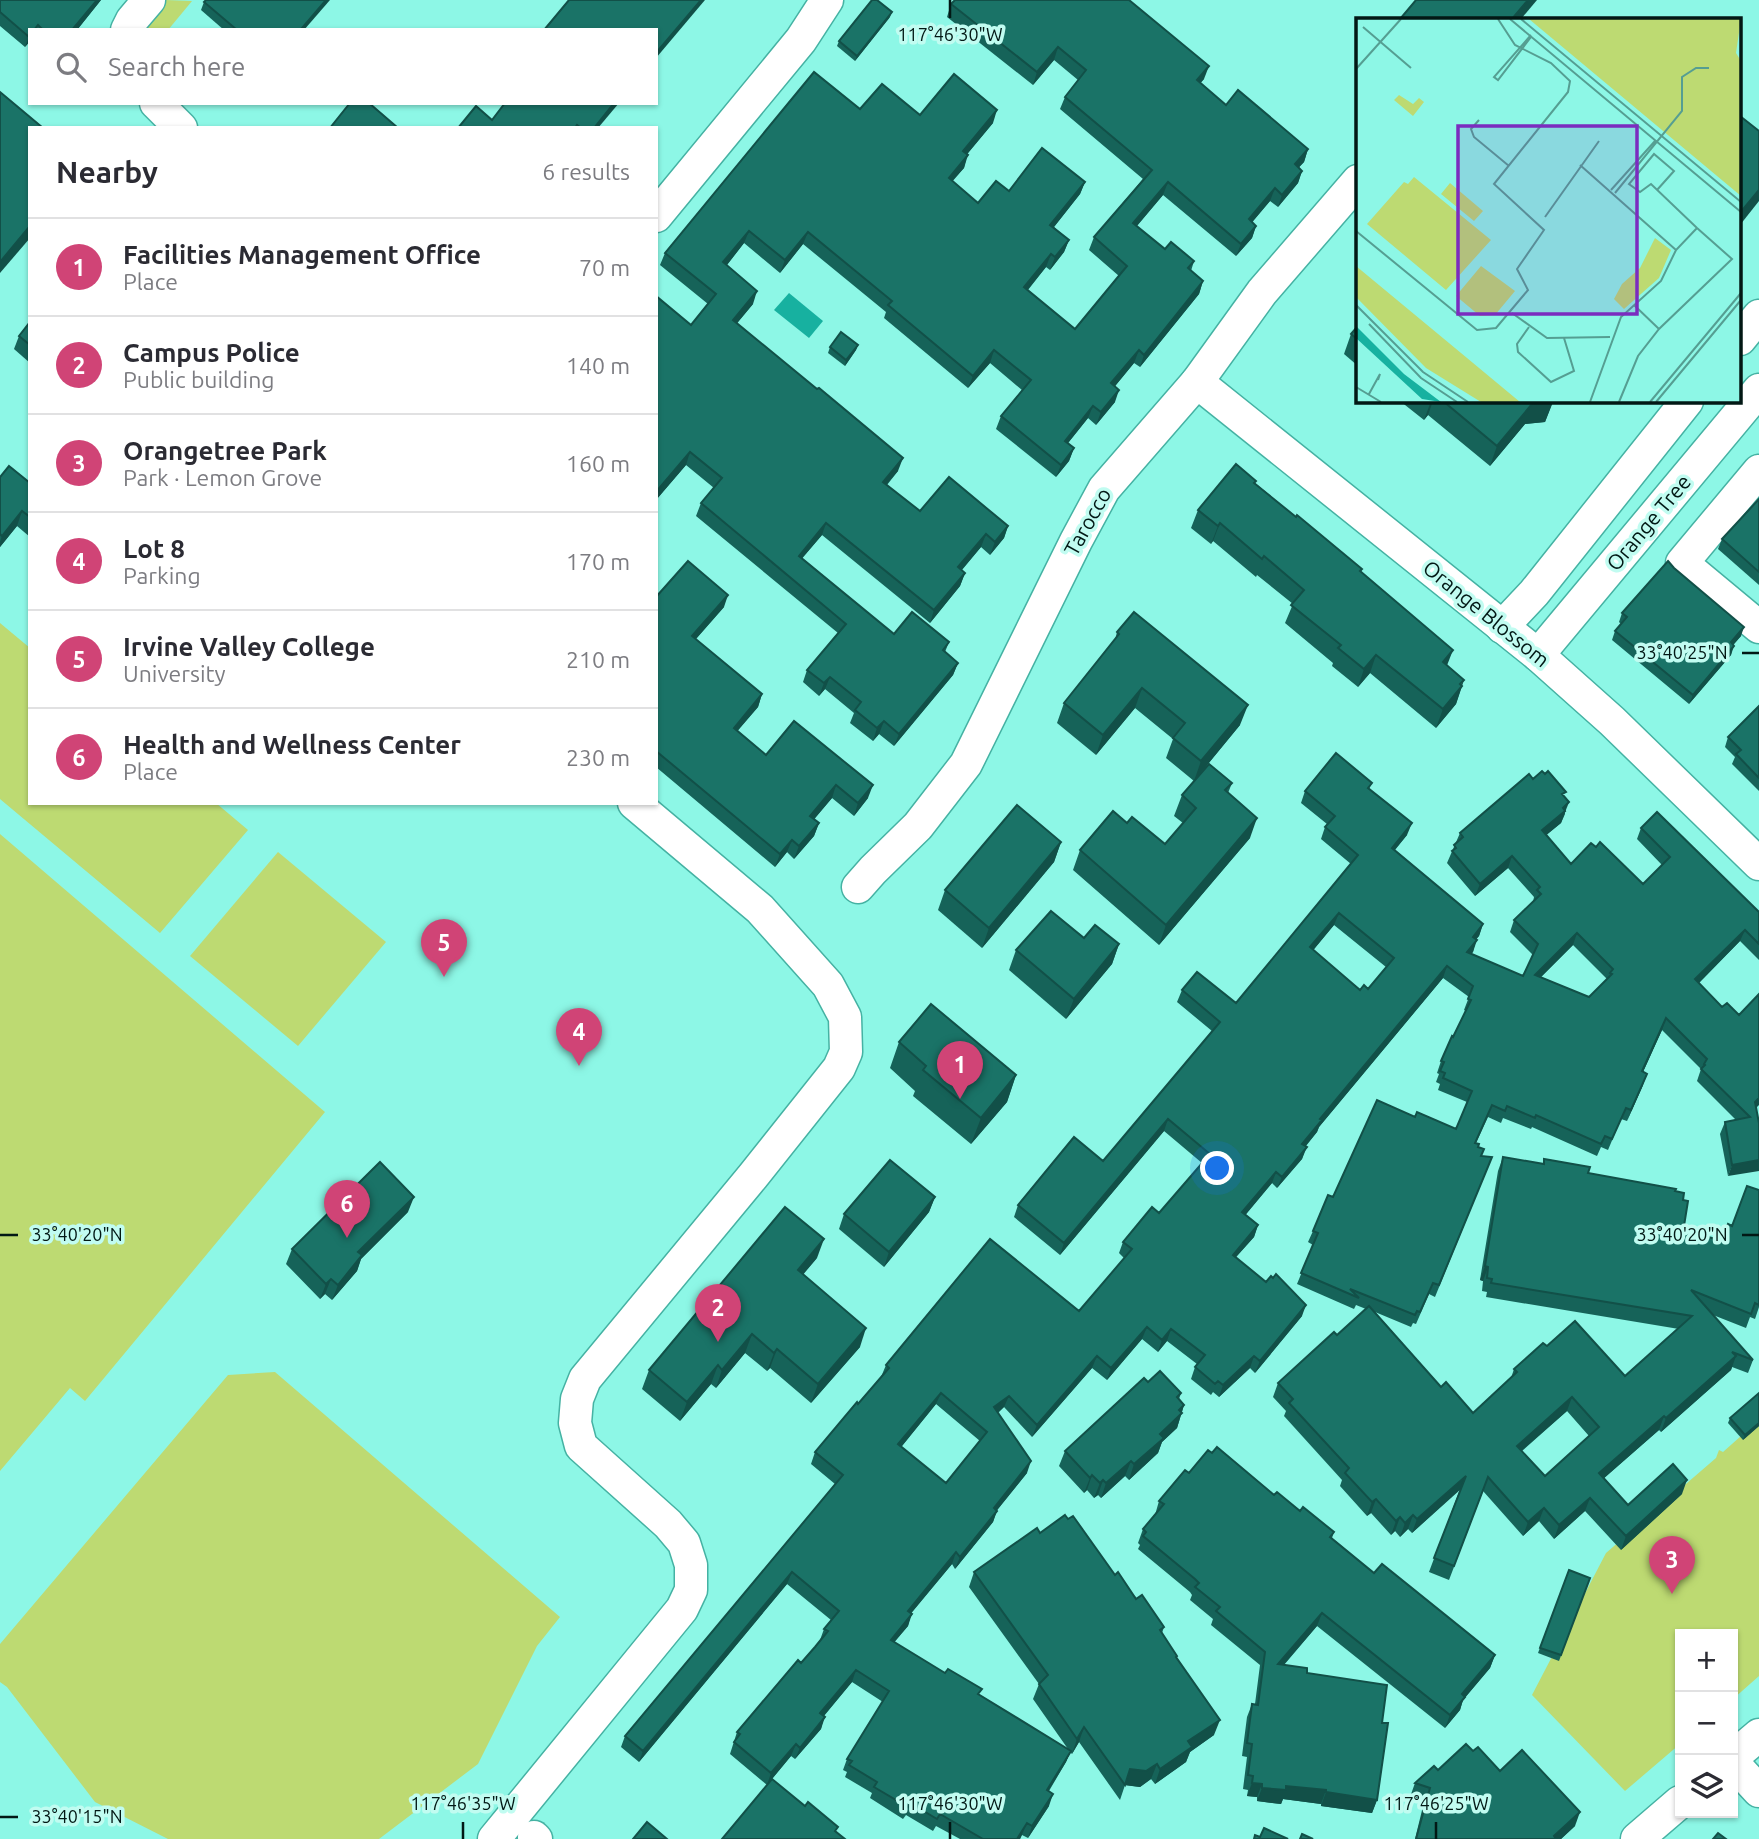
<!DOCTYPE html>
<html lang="en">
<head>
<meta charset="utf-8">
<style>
  :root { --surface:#fff; --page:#f7f7f7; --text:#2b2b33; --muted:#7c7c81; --line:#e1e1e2; --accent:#d04476 }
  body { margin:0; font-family:Ubuntu,sans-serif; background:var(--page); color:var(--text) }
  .controls { position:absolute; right:21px; bottom:21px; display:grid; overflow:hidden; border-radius:0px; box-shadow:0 2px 5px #0004 }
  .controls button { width:63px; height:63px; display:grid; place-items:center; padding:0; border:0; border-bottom:2px solid var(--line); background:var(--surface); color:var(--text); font:35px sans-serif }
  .you { position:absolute; left:1218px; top:1169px; width:24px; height:24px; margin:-18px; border:5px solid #fff; border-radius:50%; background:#1a73e8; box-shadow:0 0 0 10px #1a73e833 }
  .badge { display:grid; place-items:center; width:46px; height:46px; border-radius:50%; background:var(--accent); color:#fff; font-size:23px; font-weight:700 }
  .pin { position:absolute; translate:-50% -58px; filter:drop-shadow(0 2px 4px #0008) }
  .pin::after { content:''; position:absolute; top:37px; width:24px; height:21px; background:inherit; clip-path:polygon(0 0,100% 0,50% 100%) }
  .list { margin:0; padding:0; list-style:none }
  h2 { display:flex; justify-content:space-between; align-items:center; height:91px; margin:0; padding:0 28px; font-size:30px }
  h2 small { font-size:23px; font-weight:400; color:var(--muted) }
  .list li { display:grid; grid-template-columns:46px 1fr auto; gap:21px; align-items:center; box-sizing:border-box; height:98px; padding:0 28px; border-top:2px solid var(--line) }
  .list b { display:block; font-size:26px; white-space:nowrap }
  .list p { margin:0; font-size:23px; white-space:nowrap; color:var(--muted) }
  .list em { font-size:23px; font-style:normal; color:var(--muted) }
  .icon { flex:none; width:38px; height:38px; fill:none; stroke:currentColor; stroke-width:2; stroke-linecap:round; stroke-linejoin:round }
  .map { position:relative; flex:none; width:1759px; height:1839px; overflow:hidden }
  .search { position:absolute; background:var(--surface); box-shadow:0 2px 5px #0004; left:28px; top:28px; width:630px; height:77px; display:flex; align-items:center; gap:18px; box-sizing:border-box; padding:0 24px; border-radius:0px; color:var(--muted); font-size:26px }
  .panel { position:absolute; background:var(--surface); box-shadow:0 2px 5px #0004; left:28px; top:126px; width:630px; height:679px; border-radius:0px }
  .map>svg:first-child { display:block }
</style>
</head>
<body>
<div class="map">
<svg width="1759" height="1839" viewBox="0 0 1759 1839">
  <rect width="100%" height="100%" fill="#8df7e6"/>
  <g fill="#bdda72">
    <polygon points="166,0 192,1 168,30 142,30"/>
    <polygon points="0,623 30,648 30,803 216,803 248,830 160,933 0,799"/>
    <polygon points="0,834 325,1112 85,1401 70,1388 0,1471"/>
    <polygon points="278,852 386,942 298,1046 190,956"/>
    <polygon points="275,1372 560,1617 537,1646 478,1764 379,1839 168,1839 95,1802 7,1687 0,1682 0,1644 228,1375"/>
    <polygon points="1759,1420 1759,1676 1733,1699 1733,1634 1680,1634 1680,1744 1625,1791 1532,1695 1606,1553 1716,1458 1719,1450 1723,1452"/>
  </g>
  <polygon fill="#17b1a0" points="789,293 823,321 809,338 774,310"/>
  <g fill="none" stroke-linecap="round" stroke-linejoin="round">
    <defs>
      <g id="minor">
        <polyline points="127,30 132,20 149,0"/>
        <polyline points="156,103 181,128"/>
        <polyline points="656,216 801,40 827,0"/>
        <polyline points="1740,339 1759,316"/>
        <polyline points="1197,382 1538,655 1612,721 1759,864"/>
        <polyline points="1759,471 1682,563 1759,627"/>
        <polyline points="1502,627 1534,593 1687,401"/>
        <polyline points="1538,655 1759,390"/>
        <polyline points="858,887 873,870 918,826 966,764 1076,541 1104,489 1197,382 1262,292 1358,181"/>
        <polyline points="1733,1757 1759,1735"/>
        <polyline points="1733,1763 1759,1791"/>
        <polyline points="534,1837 536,1839"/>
        <polyline points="494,1839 682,1609 691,1590 691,1565 684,1543 668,1524 581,1446 575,1423 577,1399 585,1379 753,1176 839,1068 846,1052 845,1017 828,985 760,909 634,803"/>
        <polyline points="1637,1839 1680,1802"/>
      </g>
    </defs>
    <use href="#minor" stroke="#45b2a3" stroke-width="35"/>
    <use href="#minor" stroke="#fff" stroke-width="32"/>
  </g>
  <g fill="#166359" fill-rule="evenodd">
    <polygon points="0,0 101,0 77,30 30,30 30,41 25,47 0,26"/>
    <polygon points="204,2 305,30 224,30 201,10"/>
    <polygon points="951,4 1204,79 1200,83 1226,105 1308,149 1304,162 1299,167 1302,171 1298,183 1278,207 1270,201 1252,222 1256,226 1252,238 1236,256 1163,195 1137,226 1165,249 1194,261 1191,271 1203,281 1199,294 1140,367 1134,363 1115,386 1115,402 1096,425 1088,418 1068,443 1074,448 1069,461 1056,477 996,429 1001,416 1022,390 990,363 968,388 884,318 886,312 803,244 780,273 744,243 727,265 753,304 737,323 898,471 887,485 920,511 1008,526 1004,538 990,555 981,547 962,570 965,573 960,586 930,623 822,535 802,558 894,634 949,642 945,652 958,663 953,675 894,746 879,734 873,741 850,723 854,713 825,689 819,696 803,682 807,670 838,633 696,516 701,503 714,488 686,465 656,500 656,296 691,325 708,304 660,265 665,253 860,109 993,123 967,154 964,168 952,181 978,203 1009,191 1085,182 1080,194 1054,227 1069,240 1064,252 1050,270 1046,267 1028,290 1075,329 1119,276 1089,250 1094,237 1143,179 1060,109 1065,97 1078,80 1054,60 1033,85 947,17"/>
    <polygon points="890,17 855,61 837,46 839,41"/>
    <polygon points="30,322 30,363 14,349 19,336"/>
    <polygon points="1358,326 1358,366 1344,354 1351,334"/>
    <polygon points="858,345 856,350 845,366 828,353 830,347"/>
    <polygon points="1400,401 1553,401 1545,422 1525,424 1490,466 1428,415 1424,420"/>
    <polygon points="0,477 30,483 30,537 17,526 0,547"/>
    <polygon points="1255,483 1296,517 1362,569 1361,572 1447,666 1462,686 1456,704 1436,728 1370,673 1358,687 1332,666 1333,663 1285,623 1293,604 1257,575 1256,577 1213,541 1211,544 1191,528 1198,510"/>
    <polygon points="1759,499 1759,585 1718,549 1722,539"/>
    <polygon points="1674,568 1741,636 1733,645 1731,655 1689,704 1612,640 1615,631 1621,624 1619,622 1622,613"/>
    <polygon points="656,597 724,607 696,639 762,694 758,707 737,731 766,755 868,798 854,816 832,798 814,819 819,823 814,836 794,859 787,852 775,867 656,767"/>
    <polygon points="1117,632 1240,725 1194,781 1166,758 1173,739 1135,708 1096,755 1057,723 1064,703 1115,640"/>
    <polygon points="1759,706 1759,791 1732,764 1735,757 1725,747 1728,737"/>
    <path d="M1533,779L1564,796L1565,814L1561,823L1546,835L1571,864L1643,884L1662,865L1637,839L1641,828L1759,912V960L1740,941L1699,983L1756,1108L1728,1176L1720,1134L1725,1122L1736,1120L1697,1081L1701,1069L1662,1030L1643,1072V1085L1627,1121L1621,1119L1608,1150L1601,1147L1597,1156L1532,1127L1531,1129L1503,1118L1501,1123L1488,1117L1476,1143L1482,1156L1492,1157L1435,1297L1429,1294L1416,1324L1413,1323L1411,1327L1375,1312L1441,1387L1473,1413L1511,1378L1514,1369L1547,1346L1625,1376L1679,1329L1486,1297L1487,1292L1482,1291L1483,1281L1480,1280L1498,1171L1503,1157L1543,1164L1544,1159L1588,1173L1675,1191L1683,1200V1232L1722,1240L1759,1190V1307L1755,1319L1750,1317L1746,1328L1713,1315L1753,1360L1748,1373L1732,1367L1731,1370L1661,1432L1659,1430L1604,1478L1628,1505L1682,1494L1621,1550L1585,1511L1554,1539L1539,1521L1523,1536L1483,1491L1449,1580L1429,1572L1460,1489L1412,1533L1408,1529L1400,1537L1395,1531L1391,1535L1371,1513L1367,1516L1340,1486L1342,1480L1284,1416L1286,1411L1273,1397L1278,1383L1337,1335L1366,1309L1356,1305L1354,1309L1297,1284L1313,1245L1308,1242L1313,1231L1333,1197L1415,1117L1456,1129L1467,1102L1438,1090L1440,1084L1436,1082L1439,1074L1437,1073L1441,1061L1466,1011L1464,1010L1469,997L1443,978L1319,1127L1317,1132L1306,1146L1302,1159L1277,1188L1272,1183L1245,1215L1258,1225L1254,1237L1236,1257L1302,1316L1255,1373L1250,1368L1219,1397L1213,1392L1211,1395L1191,1379L1195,1367L1197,1364L1167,1341L1158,1352L1142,1339L1107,1380L1092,1368L1032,1437L1004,1407L998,1413L1027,1473L997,1510L993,1522L955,1569L952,1564L911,1613L908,1626L894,1642L1068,1749L1033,1699L1039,1684L969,1587L974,1572L1040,1533L1115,1575L1164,1627L1162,1633L1177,1658L1214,1735L1190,1752L1186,1762L1155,1784L1151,1779L1140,1787L1125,1785L1120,1800L1079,1742L1072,1754L1070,1752L1066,1762L1049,1791V1806L1028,1838L1022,1835L1020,1839H960L936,1826L933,1831L906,1815L903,1819L870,1798L872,1793L845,1777L847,1772L843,1770L847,1759L883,1702L852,1682L824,1716L821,1729L795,1759L791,1756L767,1785L730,1754L737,1732L815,1647L820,1640L824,1629L831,1620L787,1584L639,1762L621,1747L625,1736L835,1484L811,1464L815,1452L881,1377L886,1365L1079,1311L1124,1258L1119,1253L1123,1242L1159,1213L1202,1163L1164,1131L1060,1255L1014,1217L1018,1205L1103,1161L1212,1031L1177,1002L1182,990L1236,1003L1351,864L1321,839L1325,827L1327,824L1301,803L1305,791L1372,783L1369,789L1407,835L1395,850L1483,924L1479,936L1476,939L1473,952L1471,954L1523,976L1533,955L1510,932L1514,920L1533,902L1534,897L1508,868L1475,896L1447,863L1460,833ZM1334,925L1386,967L1368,989L1360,990L1313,950ZM1573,945L1607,979L1589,997L1541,977ZM936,1404L980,1441L946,1483L901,1447ZM1567,1411L1589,1436L1545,1476L1522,1451Z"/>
    <polygon points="1232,783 1228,793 1250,838 1159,945 1073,870 1080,850 1127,823 1165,844 1183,823 1174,816 1182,795"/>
    <polygon points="1061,842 1054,862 982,948 938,910 945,890"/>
    <polygon points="1084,938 1119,944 1112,964 1066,1019 1009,970 1016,950"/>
    <polygon points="899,1042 1016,1075 1007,1102 971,1144 913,1096 915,1091 890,1068"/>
    <polygon points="935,1197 929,1212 884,1267 839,1229 844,1214"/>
    <polygon points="408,1212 361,1259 357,1271 332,1300 325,1294 320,1299 286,1264 292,1249"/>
    <polygon points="817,1258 803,1274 860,1347 811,1403 770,1368 767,1371 745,1353 716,1388 711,1384 680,1421 642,1389 649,1370"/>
    <polygon points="1148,1382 1181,1393 1179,1399 1184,1405 1177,1428 1162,1442 1158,1453 1129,1480 1125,1476 1101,1498 1098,1495 1094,1498 1087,1490 1084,1493 1059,1466 1065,1451"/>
    <polygon points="1730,1418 1759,1426 1743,1440 1728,1423"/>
    <polygon points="1212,1453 1274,1495 1334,1532 1332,1538 1374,1573 1495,1655 1490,1668 1463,1700 1460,1710 1445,1728 1317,1626 1284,1665 1307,1673 1382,1723 1377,1800 1372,1813 1321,1806 1321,1804 1283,1799 1281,1804 1257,1801 1257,1797 1247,1796 1248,1790 1243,1789 1247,1757 1242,1756 1247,1717 1252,1704 1255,1704 1260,1665 1211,1625 1213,1619 1190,1600 1192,1595 1190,1592 1138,1549 1140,1545 1138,1543 1143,1529 1155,1515 1159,1501"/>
    <polygon points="1569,1570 1590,1578 1559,1661 1538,1653"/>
    <polygon points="1473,1751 1500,1771 1575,1826 1561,1839 1415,1839 1424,1802 1410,1797 1415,1783"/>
  </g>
  <g fill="#125048">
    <polygon points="97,0 101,0 77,30 72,30"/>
    <polygon points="326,0 330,0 304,30 302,28"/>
    <polygon points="701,0 705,0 656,58 656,53"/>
    <polygon points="1528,0 1537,0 1521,19 1512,19"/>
    <polygon points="892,12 890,17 855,61 857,56"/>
    <polygon points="30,35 30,41 25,47 29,37"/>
    <polygon points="1058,47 1054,60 1033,85 1037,72"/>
    <polygon points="1209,66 1204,79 1192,93 1197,80"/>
    <polygon points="614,103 619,103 598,128 594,128"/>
    <polygon points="997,110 993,123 959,164 963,151"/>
    <polygon points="1308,149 1304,162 1290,177 1295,164"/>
    <polygon points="968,155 964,168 944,191 949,178"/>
    <polygon points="1302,171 1298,183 1278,207 1282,195"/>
    <polygon points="1085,182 1080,194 1046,237 1050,225"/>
    <polygon points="1168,182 1163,195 1129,235 1133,223"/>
    <polygon points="1275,188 1270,201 1244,232 1249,219"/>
    <polygon points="1759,190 1759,201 1740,225 1740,213"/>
    <polygon points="30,226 30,238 0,273 0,262"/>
    <polygon points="1256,226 1252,238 1236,256 1241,244"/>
    <polygon points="749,231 744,243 719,275 723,262"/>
    <polygon points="808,232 803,244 780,273 785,260"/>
    <polygon points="1069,240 1064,252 1050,270 1055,257"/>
    <polygon points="1051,254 1046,267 1020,299 1024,287"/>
    <polygon points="1203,281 1199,294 1140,367 1144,355"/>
    <polygon points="757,291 753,304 729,333 733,320"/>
    <polygon points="858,345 856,350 845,366 846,360"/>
    <polygon points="994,350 990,363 968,388 973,376"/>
    <polygon points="1139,350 1134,363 1107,396 1111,383"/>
    <polygon points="1119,390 1115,402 1096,425 1101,412"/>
    <polygon points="1431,401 1433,401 1428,415 1424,420"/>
    <polygon points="1553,402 1545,422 1525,424 1490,466 1497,446 1532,404"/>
    <polygon points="1093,406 1088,418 1060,453 1065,441"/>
    <polygon points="1074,448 1069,461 1056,477 1061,465"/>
    <polygon points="690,452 686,465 656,500 656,492"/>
    <polygon points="903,458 898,471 878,494 883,482"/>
    <polygon points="22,511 17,526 0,547 0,542 2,536"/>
    <polygon points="826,523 822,535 794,568 799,556"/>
    <polygon points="1220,523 1213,541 1211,544 1218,526"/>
    <polygon points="1008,526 1004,538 990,555 995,542"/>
    <polygon points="986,534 981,547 953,580 958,567"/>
    <polygon points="965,573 960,586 930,623 934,610"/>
    <polygon points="728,595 724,607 687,649 692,636"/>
    <polygon points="1744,627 1741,636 1728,651 1731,642"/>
    <polygon points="1734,646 1731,655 1689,704 1693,695"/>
    <polygon points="1453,650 1446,668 1443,662"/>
    <polygon points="1376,655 1370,673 1358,687 1364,669"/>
    <polygon points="958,663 953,675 894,746 899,734"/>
    <polygon points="830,677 825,689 819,696 824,683"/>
    <polygon points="1464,680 1456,704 1436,728 1443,709"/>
    <polygon points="1142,688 1135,708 1096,755 1103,735"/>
    <polygon points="762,694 758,707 729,741 734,728"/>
    <polygon points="1248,705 1240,725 1194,781 1201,761"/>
    <polygon points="884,721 879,734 873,741 877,728"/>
    <polygon points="836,785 832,798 806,829 810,816"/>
    <polygon points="873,785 868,798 854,816 858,803"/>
    <polygon points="1569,802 1561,823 1538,842 1542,830"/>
    <polygon points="1257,818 1250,838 1159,945 1166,925"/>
    <polygon points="819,823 814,836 794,859 799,846"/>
    <polygon points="1412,823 1407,835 1387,859 1392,848"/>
    <polygon points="792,840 787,852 775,867 780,854"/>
    <polygon points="1061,842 1054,862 982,948 989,928"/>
    <polygon points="1512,856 1508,868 1475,896 1480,884"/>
    <polygon points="1339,913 1334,925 1306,959 1310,947"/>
    <polygon points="1483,924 1479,936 1469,948 1473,937"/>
    <polygon points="1745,930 1740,941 1691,991 1695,979"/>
    <polygon points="1577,933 1573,945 1531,987 1535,975"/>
    <polygon points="1477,940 1473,952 1462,964 1467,952"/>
    <polygon points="1119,944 1112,964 1066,1019 1074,999"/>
    <polygon points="1447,966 1443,978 1319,1127 1317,1132 1298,1155 1302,1144 1320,1119"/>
    <polygon points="1666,1018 1662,1030 1638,1083 1642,1071"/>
    <polygon points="1647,1074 1643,1085 1627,1121 1631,1110"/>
    <polygon points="1016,1075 1007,1102 971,1144 981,1118"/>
    <polygon points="1759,1098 1759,1105 1751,1113 1755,1102"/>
    <polygon points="1168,1119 1164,1131 1060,1255 1064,1243"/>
    <polygon points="1307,1147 1302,1159 1277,1188 1282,1177"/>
    <polygon points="1759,1160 1759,1171 1728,1176 1732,1165"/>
    <polygon points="1276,1172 1272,1183 1238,1224 1242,1212"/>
    <polygon points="414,1197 408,1212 361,1259 357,1271 332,1300 338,1285 358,1252"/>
    <polygon points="935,1197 929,1212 884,1267 889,1252"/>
    <polygon points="1258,1225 1254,1237 1228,1266 1233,1255"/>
    <polygon points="824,1239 817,1258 791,1289 798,1270"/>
    <polygon points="1485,1266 1488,1267 1483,1281 1480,1280"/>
    <polygon points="331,1279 325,1294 320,1299 326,1284"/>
    <polygon points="1306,1305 1302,1316 1255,1373 1260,1361"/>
    <polygon points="1147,1327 1142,1339 1107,1380 1111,1368"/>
    <polygon points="866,1328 860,1347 811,1403 818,1384"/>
    <polygon points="1171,1329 1167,1341 1158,1352 1162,1340"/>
    <polygon points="752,1334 745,1353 716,1388 722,1370"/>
    <polygon points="777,1349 770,1368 767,1371 774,1353"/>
    <polygon points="1097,1356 1092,1368 1032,1437 1037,1425"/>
    <polygon points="1254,1356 1250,1368 1219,1397 1223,1385"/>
    <polygon points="1736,1356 1731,1370 1661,1432 1666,1418"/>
    <polygon points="718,1365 711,1384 680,1421 687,1402"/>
    <polygon points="941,1393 936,1404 894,1456 898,1444"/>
    <polygon points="1009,1396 1004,1407 990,1419 994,1407"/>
    <polygon points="1572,1397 1567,1411 1512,1459 1517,1446"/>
    <polygon points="1184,1405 1177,1428 1162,1442 1158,1453 1129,1480 1134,1464"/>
    <polygon points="1664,1416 1659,1430 1594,1487 1599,1473"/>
    <polygon points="1759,1423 1759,1426 1743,1440 1745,1435"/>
    <polygon points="1031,1461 1027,1473 990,1519 994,1508"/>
    <polygon points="1131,1461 1125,1476 1101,1498 1106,1483"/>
    <polygon points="1092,1475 1087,1490 1084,1493 1090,1478"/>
    <polygon points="1466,1476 1461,1489 1412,1533 1417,1519"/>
    <polygon points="1103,1480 1098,1495 1094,1498 1100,1483"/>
    <polygon points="1687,1480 1682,1494 1621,1550 1626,1536"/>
    <polygon points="1590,1498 1585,1511 1554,1539 1559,1525"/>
    <polygon points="1376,1499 1371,1513 1367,1516 1372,1502"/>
    <polygon points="1544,1508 1539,1521 1523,1536 1528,1522"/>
    <polygon points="997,1511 993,1522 955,1569 960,1557"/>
    <polygon points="1413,1515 1408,1529 1400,1537 1405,1523"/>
    <polygon points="1400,1517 1395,1531 1391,1535 1396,1521"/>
    <polygon points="956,1552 952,1564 904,1622 908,1611"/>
    <polygon points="792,1572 787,1584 639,1762 643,1751"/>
    <polygon points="1322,1613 1317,1626 1273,1677 1278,1664"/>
    <polygon points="912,1614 908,1626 887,1651 891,1640"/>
    <polygon points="1495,1655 1490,1668 1463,1700 1460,1710 1445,1728 1450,1715 1462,1694"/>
    <polygon points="856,1670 852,1682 816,1725 820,1713"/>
    <polygon points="825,1717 821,1729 795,1759 800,1748"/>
    <polygon points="1220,1720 1214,1735 1190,1752 1186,1762 1155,1784 1160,1769 1188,1741"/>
    <polygon points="1084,1727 1079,1742 1072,1754 1077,1739"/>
    <polygon points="796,1744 791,1756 767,1785 771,1773"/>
    <polygon points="1071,1751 1066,1762 1042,1801 1047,1790"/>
    <polygon points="1157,1764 1151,1779 1140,1787 1124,1785 1130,1769"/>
    <polygon points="1252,1783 1262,1784 1257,1797 1247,1796"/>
    <polygon points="1286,1786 1326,1790 1321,1804 1283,1799 1281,1804 1257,1801 1262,1788"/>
    <polygon points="1326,1792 1377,1800 1372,1813 1321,1806"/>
    <polygon points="1053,1794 1049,1806 1028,1838 1032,1826"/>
    <polygon points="1580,1812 1575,1826 1561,1839 1553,1839 1554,1836"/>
    <polygon points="1027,1823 1020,1839 1017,1839"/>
  </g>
  <g fill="#1a7367" stroke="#125048" stroke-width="2" fill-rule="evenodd">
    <polygon points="0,0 97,0 72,30 43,30 38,25 34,30 30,30 30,35 29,37 0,12"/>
    <polygon points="206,0 326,0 302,28 305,30 237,30 204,2"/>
    <polygon points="569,0 701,0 656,53 656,30 544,30"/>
    <polygon points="872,0 877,0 892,12 857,56 839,41"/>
    <polygon points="955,0 1129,0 1209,66 1197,80 1226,105 1238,90 1308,149 1295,164 1302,171 1282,195 1275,188 1249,219 1256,226 1241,244 1168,182 1133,223 1165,249 1171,242 1194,261 1188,268 1203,281 1144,355 1139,350 1111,383 1119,390 1101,412 1093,406 1065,441 1074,448 1061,465 1001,416 1031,380 994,350 973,376 888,305 892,301 808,232 785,260 749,231 723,262 757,291 733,320 817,389 819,388 903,458 883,482 920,511 949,477 1008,526 995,542 986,534 958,567 965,573 934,610 826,523 799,556 894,634 912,612 949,642 943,650 958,663 899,734 884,721 877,728 855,710 861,702 830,677 824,683 807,670 846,624 701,503 722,478 690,452 656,492 656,296 691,325 716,294 665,253 814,72 860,109 882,84 920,115 954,74 997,110 963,151 968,155 949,178 978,203 996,181 1009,191 1042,148 1085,182 1050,225 1069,240 1055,257 1051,254 1024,287 1075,329 1127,266 1094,237 1152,170 1065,97 1086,70 1058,47 1037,72 951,4"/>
    <polygon points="1416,0 1528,0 1512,19 1400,19"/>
    <polygon points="0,92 43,128 30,128 30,226 0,262"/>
    <polygon points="350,103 369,103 398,128 330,128"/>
    <polygon points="505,103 614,103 594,128 581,128 577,125 575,128 458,128 476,106 492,120"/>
    <polygon points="1740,116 1759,131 1759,190 1740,213"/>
    <polygon points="30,322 30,345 19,336"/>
    <polygon points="1358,326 1358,340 1351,334"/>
    <polygon points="841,332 858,345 846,360 830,347"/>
    <polygon points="1443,401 1553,401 1553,402 1532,404 1497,446"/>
    <polygon points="1236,464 1256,481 1254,483 1296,517 1297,515 1362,569 1360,571 1453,650 1443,662 1464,680 1460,684 1462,686 1443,709 1376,655 1364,669 1338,648 1341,645 1291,605 1304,590 1264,556 1262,559 1220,523 1218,526 1198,510"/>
    <polygon points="9,466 30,483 30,517 22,511 2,536 0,534 0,477"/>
    <polygon points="1759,499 1759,572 1722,539"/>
    <polygon points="688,561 728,595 692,636 762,694 734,728 766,755 794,721 873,785 858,803 836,785 810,816 819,823 799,846 792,840 780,854 656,751 656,597"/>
    <polygon points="1668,561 1674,568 1744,627 1731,642 1734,646 1693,695 1615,631 1627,617 1622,613"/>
    <polygon points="1134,612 1248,705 1201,761 1173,738 1185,723 1142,688 1103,735 1064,703 1119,634 1117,632"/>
    <polygon points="1759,706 1759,778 1736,754 1741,750 1728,737"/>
    <path d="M1336,753L1372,783L1368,788L1412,823L1392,848L1483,924L1473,937L1477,940L1467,952L1523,976L1538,944L1514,920L1541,894L1537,890L1540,887L1512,856L1480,884L1452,851L1456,848L1454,845L1463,837L1460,833L1529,774L1533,779L1542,771L1545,774L1548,771L1566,792L1562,794L1569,802L1563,808L1565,811L1542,830L1571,864L1591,843L1596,847L1600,842L1643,884L1670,857L1641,828L1657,812L1759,912V944L1745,930L1695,979L1722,1007L1727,1003L1739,1015L1759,994V1098L1755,1102L1759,1123V1160L1732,1165L1725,1122L1750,1117L1701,1069L1705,1065L1704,1064L1707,1059L1666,1018L1642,1071L1647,1074L1631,1110L1626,1108L1612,1139L1605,1136L1601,1144L1536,1115L1535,1118L1507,1106L1505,1111L1492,1105L1475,1143L1479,1144L1478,1147L1484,1149L1481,1156L1492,1157L1439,1285L1433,1283L1420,1312L1417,1311L1415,1315L1350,1289L1359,1298L1301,1273L1318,1233L1313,1231L1328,1195L1333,1197L1377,1100L1415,1117L1417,1112L1456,1129L1472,1091L1443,1078L1445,1073L1440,1071L1444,1062L1441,1061L1452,1036L1453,1037L1471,1000L1468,999L1473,986L1447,966L1320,1119L1322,1120L1302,1144L1307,1147L1282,1177L1276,1172L1242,1212L1258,1225L1233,1255L1266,1282L1271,1276L1273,1278L1276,1274L1306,1305L1260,1361L1254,1356L1223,1385L1218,1381L1215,1384L1195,1367L1205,1355L1171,1329L1162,1340L1147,1327L1111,1368L1097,1356L1037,1425L1009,1396L994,1407L1031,1461L994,1508L997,1511L960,1557L956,1552L908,1611L912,1614L891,1640L945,1673L948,1669L982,1689L978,1694L1071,1751L1047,1790L1053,1794L1032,1826L1027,1823L1017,1839H983L940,1814L937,1819L910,1803L908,1807L874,1787L877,1782L849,1765L852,1761L847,1759L889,1691L856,1670L820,1713L825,1717L800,1748L796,1744L771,1773L734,1742L740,1734L737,1732L798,1660L801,1663L815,1647L828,1631L824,1629L839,1611L792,1572L643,1751L625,1736L843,1475L815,1452L857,1402L858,1404L889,1368L886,1365L990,1239L1079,1311L1132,1249L1123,1242L1152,1207L1159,1213L1210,1154L1168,1119L1064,1243L1018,1205L1074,1137L1103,1161L1220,1022L1182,990L1197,972L1236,1003L1358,855L1325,827L1335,816L1305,791ZM1339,913L1394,958L1368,989L1364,985L1360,990L1310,947ZM1577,933L1613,969L1610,973L1612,974L1589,997L1535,975ZM941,1393L987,1432L946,1483L898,1444Z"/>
    <polygon points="1209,764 1232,783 1225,790 1257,818 1166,925 1080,850 1113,811 1127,823 1132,817 1165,844 1196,808 1182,795"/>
    <polygon points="1017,805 1061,842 989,928 945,890"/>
    <polygon points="1051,911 1084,938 1095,925 1119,944 1074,999 1016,950"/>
    <polygon points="931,1004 1016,1075 981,1118 923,1070 926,1066 899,1042"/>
    <path d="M1503,1157L1544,1164V1159L1590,1167L1588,1173L1676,1189L1675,1191L1684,1193L1683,1200L1688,1201L1683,1232L1722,1240L1728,1224L1732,1226L1747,1186L1759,1190V1305L1755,1303L1751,1314L1691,1290L1753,1360L1732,1352L1736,1356L1666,1418L1664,1416L1599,1473L1628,1505L1673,1464L1687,1480L1626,1536L1590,1498L1559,1525L1544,1508L1528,1522L1488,1477L1454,1566L1434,1558L1466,1476L1417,1519L1413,1515L1405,1523L1400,1517L1396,1521L1376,1499L1372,1502L1345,1473L1349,1468L1289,1403L1293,1399L1278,1383L1334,1332L1337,1335L1369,1306L1441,1387L1446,1382L1473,1413L1517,1372L1514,1369L1543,1343L1547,1346L1575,1321L1625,1376L1692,1316L1491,1283L1492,1279L1487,1278L1488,1267L1485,1266ZM1572,1397L1599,1427L1545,1476L1517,1446Z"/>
    <polygon points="890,1160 935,1197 889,1252 844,1214"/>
    <polygon points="380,1162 414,1197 358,1252 362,1255 338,1285 331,1279 326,1284 292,1249"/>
    <polygon points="785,1207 824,1239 798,1270 866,1328 818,1384 777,1349 774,1353 752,1334 722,1370 718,1365 687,1402 649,1370"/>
    <polygon points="1160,1371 1181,1393 1177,1397 1184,1405 1179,1410 1182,1413 1160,1434 1164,1438 1134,1464 1131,1461 1106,1483 1103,1480 1100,1483 1092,1475 1090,1478 1065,1451 1144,1378 1148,1382"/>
    <polygon points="1759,1393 1759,1423 1745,1435 1730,1418"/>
    <polygon points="1217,1447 1274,1495 1277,1492 1300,1511 1303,1507 1334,1532 1330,1537 1374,1573 1382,1564 1495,1655 1462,1694 1465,1697 1450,1715 1322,1613 1278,1664 1307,1668 1307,1673 1387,1685 1382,1723 1388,1723 1377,1800 1326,1792 1326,1790 1286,1786 1286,1790 1262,1788 1262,1784 1252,1783 1253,1776 1248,1775 1252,1744 1247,1743 1252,1704 1258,1705 1265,1652 1216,1611 1220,1607 1195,1587 1199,1583 1195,1579 1143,1536 1146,1532 1143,1529 1164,1504 1159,1501 1185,1470 1189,1473 1208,1450 1212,1453"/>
    <polygon points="1065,1515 1068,1519 1073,1516 1115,1575 1118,1572 1136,1599 1142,1595 1164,1627 1160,1630 1177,1656 1176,1657 1220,1720 1188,1741 1192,1747 1160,1769 1157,1764 1146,1771 1130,1769 1125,1785 1084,1727 1077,1739 1039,1684 1048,1675 974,1572 1037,1528 1040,1533"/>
    <polygon points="1569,1570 1590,1578 1561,1655 1540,1648"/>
    <polygon points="1466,1744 1473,1751 1478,1747 1500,1771 1522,1750 1580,1812 1554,1836 1556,1839 1416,1839 1430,1788 1415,1783 1434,1766 1438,1770"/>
    <polygon points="772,1779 805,1806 808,1802 838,1827 835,1831 845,1839 722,1839"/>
    <polygon points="647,1822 667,1839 633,1839"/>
    <polygon points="1264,1828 1288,1839 1254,1839 1255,1835 1260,1837"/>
    <polygon points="1718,1833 1726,1839 1713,1839"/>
    <polygon points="1302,1834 1313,1839 1300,1839"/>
  </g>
  <path fill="none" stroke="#021815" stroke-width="2.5" d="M950,0V18M1742,653H1759M0,1235H18M1742,1235H1759M0,1817H18M463,1822V1839M950,1822V1839M1436,1822V1839"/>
  <g text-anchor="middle" stroke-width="7" stroke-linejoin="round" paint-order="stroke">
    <g font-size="21" fill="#021815" stroke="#c1fcf1">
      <text transform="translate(1088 522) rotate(-61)" y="7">Tarocco</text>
      <text transform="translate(1649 523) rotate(-50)" y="7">Orange Tree</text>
      <text transform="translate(1486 614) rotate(39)" y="7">Orange Blossom</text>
    </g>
  </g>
  <g transform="translate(1356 18)">
    <rect width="385" height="385" fill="#8df7e6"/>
    <path d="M173,1H385L380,35L385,43V178ZM43,77L57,86L63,80L68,84L57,98L38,82ZM58,159L135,222L90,272L11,206L48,164L52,166ZM94,165L127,193L118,203L85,176ZM299,220L315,232L303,260L268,291L258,281L266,266L284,250ZM0,248L105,335L164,384H125L70,350L0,279ZM125,248L159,273L139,297L124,298L100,278Z" fill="#bdda72"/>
    <path d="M0,308L48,356L85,384L66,381L0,320Z" fill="#17b1a0"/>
    <path fill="none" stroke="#559e92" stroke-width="2" d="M154,1L385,194M165,1L385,184M7,9L55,50M175,19L142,62L138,59L175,17M0,51L45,1M123,102L115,111L118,119L153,148M224,147L320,232M255,172L299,123M259,175L326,93V59L340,50H353M189,199L243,123M0,213L121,312L140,310L172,272L161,251L188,212L138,166L212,74L214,63L195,45L159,27L142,1M0,287L67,354L112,384M278,287L303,311M156,295L191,320L254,319M13,306L65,360L101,384M173,309L161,326L162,334L195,364L218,353L208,320M0,369L25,384M13,376L24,356L22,362M234,384L265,299L305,263L320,232L341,210M263,384L282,338L303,311L376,241L341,210L295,166L284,174L273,166L298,136L318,153L301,172M294,384L385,275M300,384L385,282"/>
    <path fill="#7b2cbf" fill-opacity="0.15" stroke="#7b2cbf" stroke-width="3.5" d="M102,108H281V296H102Z"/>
    <rect width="385" height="385" fill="none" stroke="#021815" stroke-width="3.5"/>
  </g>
  <g font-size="18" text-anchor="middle" fill="#021815" stroke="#c1fcf1" stroke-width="7" stroke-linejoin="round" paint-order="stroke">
    <text x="950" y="41">117°46'30"W</text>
    <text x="1682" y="659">33°40'25"N</text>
    <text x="77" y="1241">33°40'20"N</text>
    <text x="1682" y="1241">33°40'20"N</text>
    <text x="463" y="1810">117°46'35"W</text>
    <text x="950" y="1810">117°46'30"W</text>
    <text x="1436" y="1810">117°46'25"W</text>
    <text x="77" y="1823">33°40'15"N</text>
  </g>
</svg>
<div class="controls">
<button>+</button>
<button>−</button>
<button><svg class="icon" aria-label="layers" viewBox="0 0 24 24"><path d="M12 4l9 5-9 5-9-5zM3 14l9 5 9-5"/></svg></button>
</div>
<div class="you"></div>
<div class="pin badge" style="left:960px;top:1099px">1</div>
<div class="pin badge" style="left:718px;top:1342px">2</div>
<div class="pin badge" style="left:1672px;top:1594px">3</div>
<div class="pin badge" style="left:579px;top:1066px">4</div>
<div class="pin badge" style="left:444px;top:977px">5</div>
<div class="pin badge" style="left:347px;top:1238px">6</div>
<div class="search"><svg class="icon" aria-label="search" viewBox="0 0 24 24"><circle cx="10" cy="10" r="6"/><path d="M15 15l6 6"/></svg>Search here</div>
<section class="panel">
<h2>Nearby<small>6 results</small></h2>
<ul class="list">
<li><span class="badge">1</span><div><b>Facilities Management Office</b><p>Place</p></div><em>70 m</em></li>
<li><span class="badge">2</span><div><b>Campus Police</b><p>Public building</p></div><em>140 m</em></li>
<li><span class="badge">3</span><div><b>Orangetree Park</b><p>Park · Lemon Grove</p></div><em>160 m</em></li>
<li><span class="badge">4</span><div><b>Lot 8</b><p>Parking</p></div><em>170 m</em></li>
<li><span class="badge">5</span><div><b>Irvine Valley College</b><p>University</p></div><em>210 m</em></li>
<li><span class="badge">6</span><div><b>Health and Wellness Center</b><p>Place</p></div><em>230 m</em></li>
</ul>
</section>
</div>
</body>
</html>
